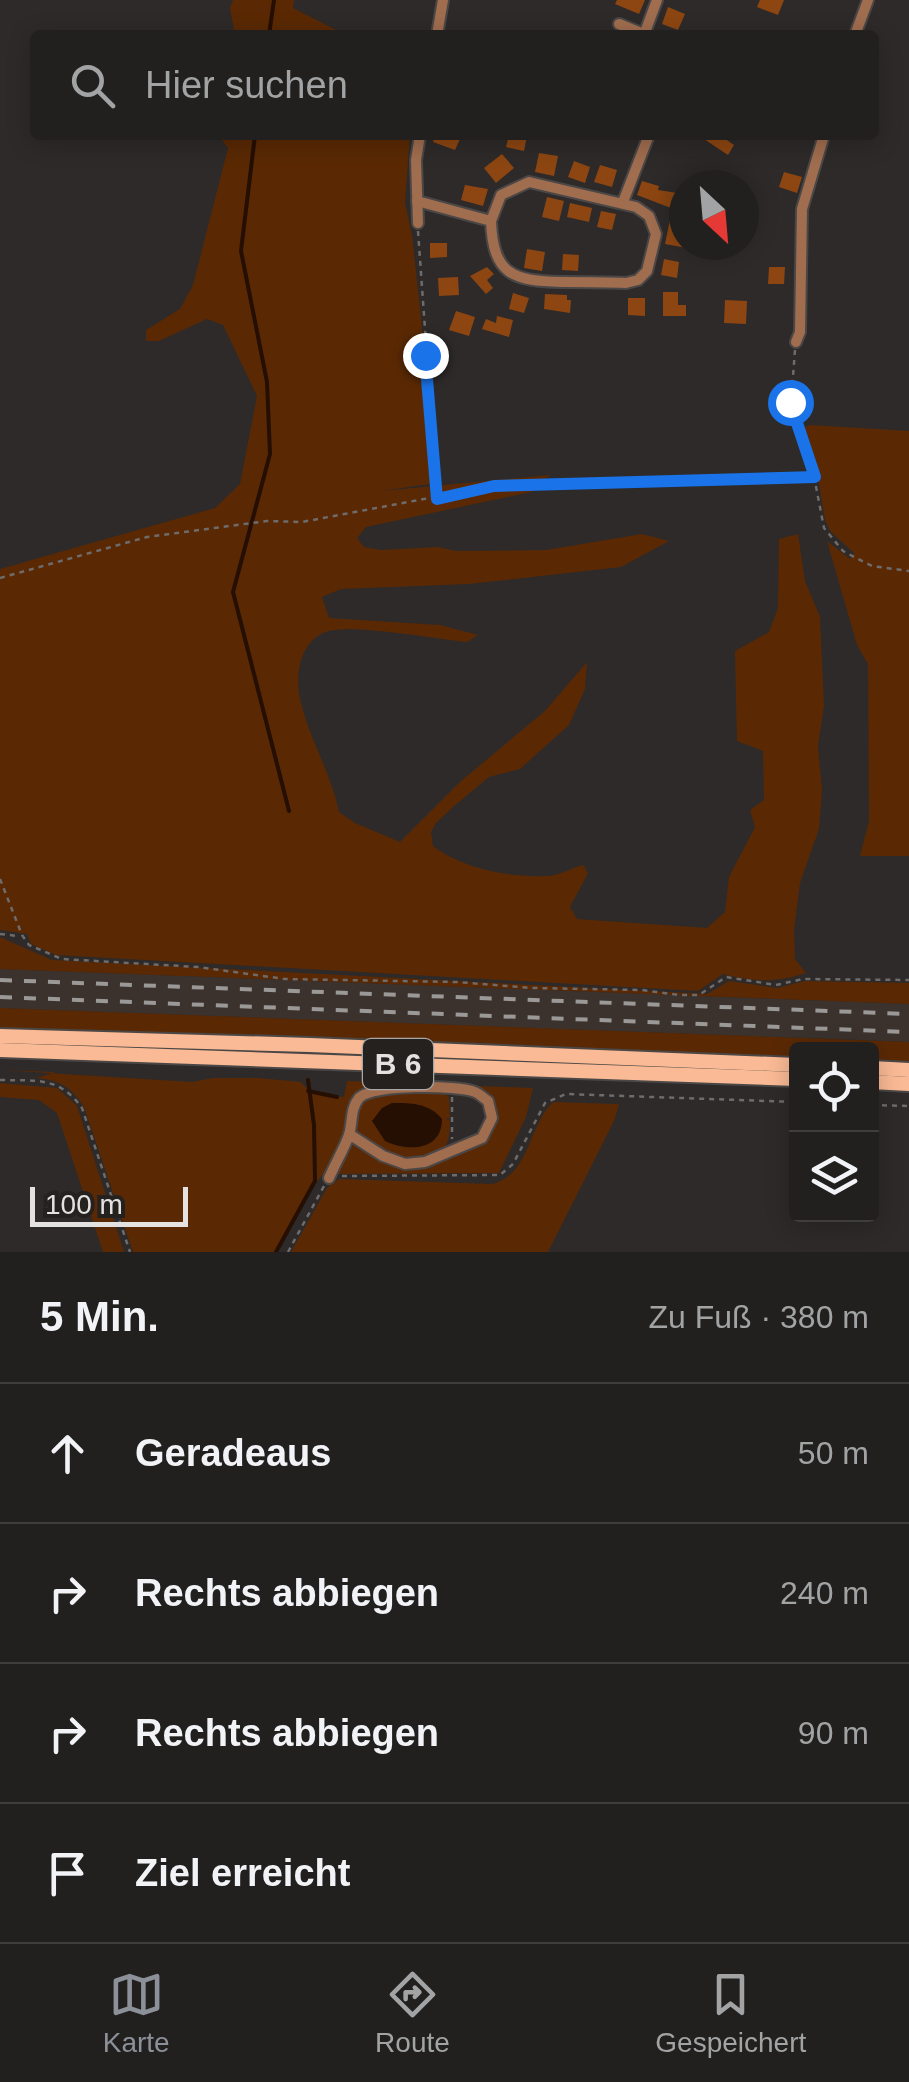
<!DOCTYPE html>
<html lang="de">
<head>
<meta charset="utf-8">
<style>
  :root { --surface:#22201f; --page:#2e2d2c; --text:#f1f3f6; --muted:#a2a3a4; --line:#3f3e3d; --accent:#8c9099 }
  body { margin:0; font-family:Helvetica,sans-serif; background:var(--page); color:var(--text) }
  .controls { position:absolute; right:30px; bottom:30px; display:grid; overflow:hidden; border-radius:10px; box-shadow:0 5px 25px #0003 }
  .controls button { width:90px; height:90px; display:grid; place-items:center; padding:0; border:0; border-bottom:2px solid var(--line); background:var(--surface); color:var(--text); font:50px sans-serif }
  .compass { position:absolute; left:669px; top:170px; width:90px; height:90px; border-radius:50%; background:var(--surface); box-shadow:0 5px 25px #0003; rotate:154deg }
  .scale { position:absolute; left:30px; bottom:25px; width:158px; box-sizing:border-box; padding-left:10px; border:5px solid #e4e2e1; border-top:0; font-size:28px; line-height:35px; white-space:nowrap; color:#e4e2e1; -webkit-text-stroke:8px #24211f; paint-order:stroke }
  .stop { position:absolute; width:30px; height:30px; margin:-22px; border:8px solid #1a73e8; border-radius:50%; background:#fff }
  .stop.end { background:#1a73e8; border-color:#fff; box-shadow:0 2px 10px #0008 }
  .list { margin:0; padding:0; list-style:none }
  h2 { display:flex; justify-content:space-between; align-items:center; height:130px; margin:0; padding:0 40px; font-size:42px }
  h2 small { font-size:32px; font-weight:400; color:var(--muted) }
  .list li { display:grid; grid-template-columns:65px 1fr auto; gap:30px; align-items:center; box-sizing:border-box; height:140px; padding:0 40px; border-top:2px solid var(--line) }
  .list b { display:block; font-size:38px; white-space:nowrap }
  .list em { font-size:32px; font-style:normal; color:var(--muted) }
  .icon { flex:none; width:55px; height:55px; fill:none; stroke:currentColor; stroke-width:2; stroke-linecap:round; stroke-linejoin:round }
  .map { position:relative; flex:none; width:909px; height:1252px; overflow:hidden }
  .search { position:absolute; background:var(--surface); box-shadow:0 5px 25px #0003; left:30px; right:30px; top:30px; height:110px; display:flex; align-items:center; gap:25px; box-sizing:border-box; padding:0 35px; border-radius:10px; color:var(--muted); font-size:38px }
  .sheet { height:690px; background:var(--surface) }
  nav { display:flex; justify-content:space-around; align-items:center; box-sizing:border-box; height:140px; border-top:2px solid var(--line); background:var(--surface); font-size:28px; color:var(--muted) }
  nav a { display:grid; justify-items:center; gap:5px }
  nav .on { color:var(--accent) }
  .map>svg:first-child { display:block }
</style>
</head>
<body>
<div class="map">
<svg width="909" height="1252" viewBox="0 0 909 1252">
  <rect width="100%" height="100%" fill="#2d2a29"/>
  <polygon fill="#3b322d" points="0,969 909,1004 909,1042 0,1008"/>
  <g fill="#5a2904">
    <polygon points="233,0 294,0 293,8 346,35 235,35 230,8"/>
    <path d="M218,135H410L405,203L412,235L425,355L436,483L381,491L550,475L531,492L366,527L357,538L364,547L381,550L438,547L456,551L546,550L642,534L669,541L621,567L469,584L341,589L322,597L329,618L440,625L478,635L467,642C436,639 356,624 329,631C299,639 294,677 301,703C310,740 331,773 339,812L355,823L400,842L461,781L545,711L587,662L585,689L569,725L520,769L489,777L454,806L436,823L431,832L433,846C461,868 511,878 546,876C559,876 571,868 583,865L588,873L570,907L577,919L707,928L725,912L729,877L755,827L750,810L764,800L763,751L737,741L735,651L769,632L778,608L779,539L798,534L805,581L820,617L824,706L818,746L822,790L819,829L800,883L794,930L795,959L806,973C776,983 754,982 723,974L698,991L56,955L31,944L27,934L0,930V569L215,508L240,484L257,396L223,325L207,319L159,341H146V330L180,309L193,285L228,148Z"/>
    <polygon points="810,425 909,431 909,856 860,856 869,821 868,664 857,645 827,541 850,559 854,553 831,532 825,520 817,471 802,428"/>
    <polygon points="0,937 52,960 707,994 729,981 777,988 805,981 909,983 909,1004 0,969"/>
    <polygon points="0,1008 909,1042 909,1063 872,1062 872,1050 796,1050 796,1059 0,1030"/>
    <path d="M0,1070L192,1082L213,1078H257L301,1082C312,1096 327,1095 344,1097L347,1081L533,1088L526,1117L499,1173L334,1174L349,1138L405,1166C425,1159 495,1144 495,1121C495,1113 485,1100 481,1093L380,1086L359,1093L330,1167L318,1180L274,1252H133L84,1107C71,1087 60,1080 36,1078L56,1072Z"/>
    <polygon points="0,1083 57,1088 77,1106 124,1252 103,1252 57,1113 39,1100 0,1097"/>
    <path d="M442,1092L449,1097L450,1118L446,1119L450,1121C450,1158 437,1154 405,1162L353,1133L359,1104L374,1093Z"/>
    <path d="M553,1102L619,1104L614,1121L548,1252H291L327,1188L339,1179L492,1184C530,1175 528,1126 553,1102Z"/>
  </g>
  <path fill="#250e02" d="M392,1103C411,1103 429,1103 442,1119C442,1151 408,1152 385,1141L372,1121L382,1108Z"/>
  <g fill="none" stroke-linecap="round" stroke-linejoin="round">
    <g stroke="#250e02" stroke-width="4">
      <polyline points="269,35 274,0"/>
      <polyline points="255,135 241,251 267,382 270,454 233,592 289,811"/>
      <polyline points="308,1091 337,1097"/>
      <polyline points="276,1252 315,1181 314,1125 308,1080"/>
    </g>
  </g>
  <g fill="#8d4611">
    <polygon points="617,0 645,0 639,14 615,4"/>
    <polygon points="760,0 784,0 778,15 757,7"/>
    <polygon points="668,7 685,14 678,30 662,24"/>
    <polygon points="435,135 460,139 455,150 433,142"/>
    <polygon points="509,135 527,136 524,151 506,147"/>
    <polygon points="707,135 726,135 724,138 734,145 728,155 704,139"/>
    <polygon points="539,153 558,156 554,176 535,172"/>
    <polygon points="502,154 514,168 496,183 484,168"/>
    <polygon points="574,161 590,167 585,183 568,177"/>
    <polygon points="600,165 617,170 612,187 594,182"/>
    <polygon points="784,172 802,177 797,193 779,187"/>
    <polygon points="642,181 659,186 658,190 684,194 684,213 637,195"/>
    <polygon points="465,185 488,189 483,206 461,200"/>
    <polygon points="547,197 564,201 559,221 542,217"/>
    <polygon points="570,203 592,208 589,222 567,217"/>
    <polygon points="601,211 616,214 612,230 597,227"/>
    <polygon points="670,220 684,223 684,245 692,245 692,249 665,244"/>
    <polygon points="430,243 447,243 447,257 430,258"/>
    <polygon points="527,249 545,252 542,271 524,268"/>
    <polygon points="563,254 579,255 578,271 562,270"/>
    <polygon points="664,259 679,262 677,278 661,275"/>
    <polygon points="487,267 494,274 487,280 493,288 486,294 470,276"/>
    <polygon points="769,267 785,267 784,284 768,284"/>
    <polygon points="458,277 459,295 439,296 438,278"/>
    <polygon points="663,292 678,292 678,305 686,305 686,316 663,316"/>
    <polygon points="513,293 529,298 524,313 509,309"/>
    <polygon points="545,294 567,295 567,300 571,300 570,313 544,309"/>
    <polygon points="628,298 645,298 645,316 628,315"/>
    <polygon points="725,300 747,301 746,324 724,323"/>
    <polygon points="456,311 475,317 469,336 449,330"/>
    <polygon points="497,316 513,320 509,337 482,329 486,319 496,323"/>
  </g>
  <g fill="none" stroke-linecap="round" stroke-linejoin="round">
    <defs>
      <g id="minor">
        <polyline points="619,24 646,35"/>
        <polyline points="437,35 443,0"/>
        <polyline points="644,35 657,0"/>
        <polyline points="855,35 868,0"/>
        <path d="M417,201L491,221C493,275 513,281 562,282C583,282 604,282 626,283L638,280L647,271L656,234L649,216L636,207L529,182L501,195L491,221"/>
        <polyline points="623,202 649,135"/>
        <polyline points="418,223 416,160 420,135"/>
        <polyline points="796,342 800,332 802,209 824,135"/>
        <path d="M329,1178C335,1164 344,1149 349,1135C353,1122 350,1109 359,1098C372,1084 458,1085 475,1092C480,1094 483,1098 488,1101L492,1118L482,1138L425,1162L405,1164L383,1156L349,1134"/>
      </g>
      <g id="major">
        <polyline points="0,1036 310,1045 796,1065"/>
        <polyline points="0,1050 796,1079"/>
        <polyline points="872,1068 909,1070"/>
        <polyline points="872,1082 909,1084"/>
      </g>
    </defs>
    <use href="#minor" stroke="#4a4746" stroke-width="14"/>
    <use href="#major" stroke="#4a4746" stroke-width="18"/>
    <g stroke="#6e6b6a" stroke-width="2.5" stroke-dasharray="5 5" stroke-linecap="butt">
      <polyline points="418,231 437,497"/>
      <polyline points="795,350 791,403 812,466 824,528 843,551 858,559 872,566 909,571"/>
      <polyline points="0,578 147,537 267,521 302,522 493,486 815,477"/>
      <polyline points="0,879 22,935 29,945 62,959 198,967 285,979 457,982 532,988 642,990 679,995 699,995 726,977 776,985 803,979 909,980"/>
      <polyline points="0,934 18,936"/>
      <path d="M0,1080C36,1081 59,1076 82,1108L130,1252"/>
      <polyline points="452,1097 452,1139"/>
      <polyline points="872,1105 909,1106"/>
      <polyline points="342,1176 500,1175 513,1164 545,1103 566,1094 796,1102"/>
      <polyline points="288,1252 324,1186"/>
    </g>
    <use href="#minor" stroke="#a06d4f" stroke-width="10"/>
    <use href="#major" stroke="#faba95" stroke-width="14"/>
    <g stroke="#9b9998" stroke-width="4" stroke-dasharray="12 12" stroke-linecap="butt">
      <polyline points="0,980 909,1014"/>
      <polyline points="0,997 909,1032"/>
    </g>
  </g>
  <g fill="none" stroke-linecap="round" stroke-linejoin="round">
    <polyline stroke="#1a73e8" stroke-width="12" points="425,355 437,499 494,486 815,477 790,402"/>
  </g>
  <g text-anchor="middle" stroke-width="10" stroke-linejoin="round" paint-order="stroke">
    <rect fill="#24211f" stroke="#aaa8a7" stroke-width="2.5" x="363" y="1039" width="70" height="50" rx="8"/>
    <g font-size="30" font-weight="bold" fill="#e4e2e1">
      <text x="398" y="1074">B 6</text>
    </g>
  </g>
</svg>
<div class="controls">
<button><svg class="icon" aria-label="locate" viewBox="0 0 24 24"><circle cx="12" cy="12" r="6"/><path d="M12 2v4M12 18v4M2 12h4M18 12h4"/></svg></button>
<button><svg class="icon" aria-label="layers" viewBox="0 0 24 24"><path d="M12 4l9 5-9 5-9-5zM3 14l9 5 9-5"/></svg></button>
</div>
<svg class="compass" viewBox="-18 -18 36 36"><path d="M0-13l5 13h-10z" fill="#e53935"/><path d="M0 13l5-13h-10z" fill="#a2a3a4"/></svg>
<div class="scale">100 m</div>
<div class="stop" style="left:790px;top:402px"></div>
<div class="stop end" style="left:425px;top:355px"></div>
<div class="search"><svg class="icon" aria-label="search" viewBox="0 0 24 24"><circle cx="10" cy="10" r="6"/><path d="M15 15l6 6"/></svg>Hier suchen</div>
</div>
<section class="sheet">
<h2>5 Min.<small>Zu Fuß · 380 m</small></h2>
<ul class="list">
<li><svg class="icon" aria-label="ahead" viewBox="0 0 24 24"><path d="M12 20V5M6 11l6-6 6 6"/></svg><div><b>Geradeaus</b></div><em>50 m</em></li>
<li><svg class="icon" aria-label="right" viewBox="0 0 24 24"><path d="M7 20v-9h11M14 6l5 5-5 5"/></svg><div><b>Rechts abbiegen</b></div><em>240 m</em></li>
<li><svg class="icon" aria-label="right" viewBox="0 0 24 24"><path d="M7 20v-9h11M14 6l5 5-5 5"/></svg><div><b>Rechts abbiegen</b></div><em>90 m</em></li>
<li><svg class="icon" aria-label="arrive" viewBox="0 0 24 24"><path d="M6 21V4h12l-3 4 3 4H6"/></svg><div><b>Ziel erreicht</b></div></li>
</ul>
</section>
<nav>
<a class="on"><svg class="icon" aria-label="map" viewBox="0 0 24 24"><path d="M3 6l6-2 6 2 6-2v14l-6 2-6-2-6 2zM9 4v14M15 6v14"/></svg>Karte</a>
<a><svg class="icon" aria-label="directions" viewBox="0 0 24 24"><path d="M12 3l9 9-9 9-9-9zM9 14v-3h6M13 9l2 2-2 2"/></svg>Route</a>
<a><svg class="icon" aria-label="saved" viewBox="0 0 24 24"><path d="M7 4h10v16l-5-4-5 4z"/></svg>Gespeichert</a>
</nav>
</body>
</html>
